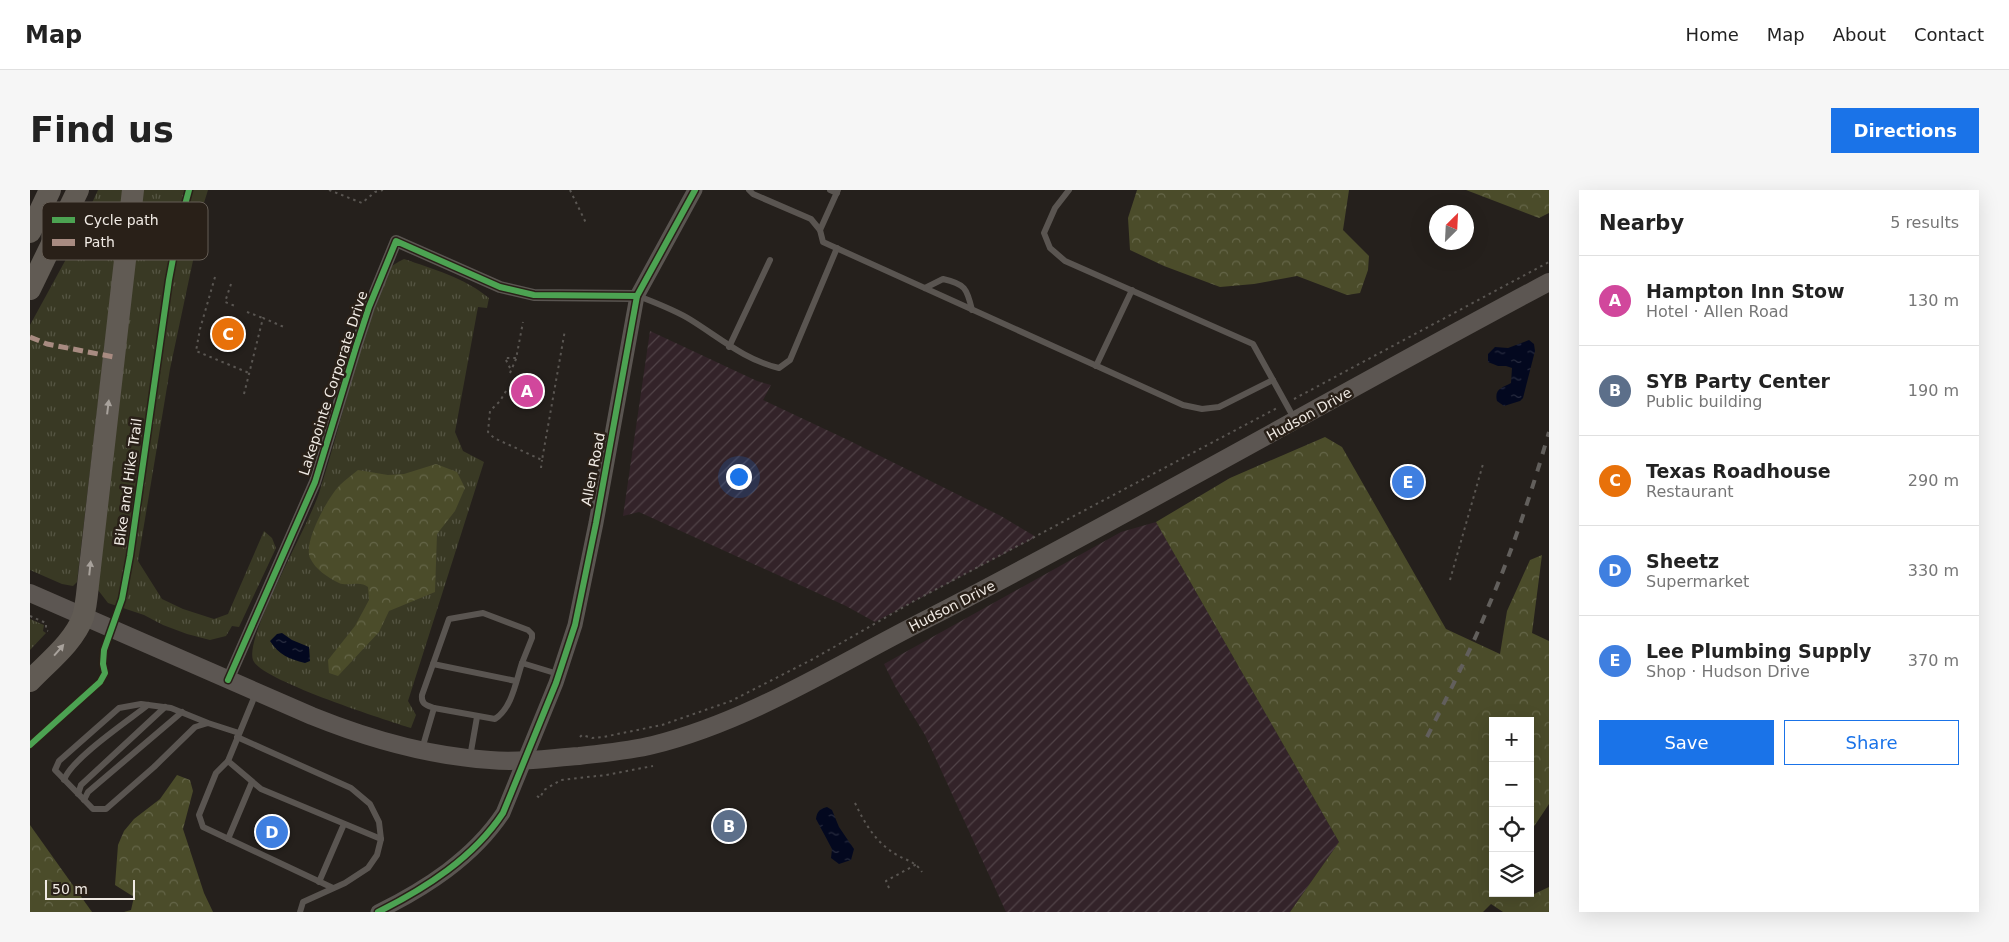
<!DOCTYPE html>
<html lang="en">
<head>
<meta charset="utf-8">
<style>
  :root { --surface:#fff; --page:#f6f6f6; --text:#222; --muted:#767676; --line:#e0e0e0; --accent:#1a73e8 }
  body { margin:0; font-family:"DejaVu Sans",sans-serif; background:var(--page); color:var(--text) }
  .controls { position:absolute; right:15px; bottom:15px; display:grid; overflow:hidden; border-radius:0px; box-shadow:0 5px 20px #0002 }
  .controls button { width:45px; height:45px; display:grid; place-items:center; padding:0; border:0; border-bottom:1px solid var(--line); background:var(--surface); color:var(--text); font:25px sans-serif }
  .compass { position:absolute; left:1399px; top:15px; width:45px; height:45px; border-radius:50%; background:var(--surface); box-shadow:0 5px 20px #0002; rotate:24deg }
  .scale { position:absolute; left:15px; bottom:12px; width:90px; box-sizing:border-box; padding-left:5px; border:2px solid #f0eae4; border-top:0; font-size:14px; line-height:18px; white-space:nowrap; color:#f0eae4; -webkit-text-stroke:4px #292018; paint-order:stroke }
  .you { position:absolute; left:708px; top:286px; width:18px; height:18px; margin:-12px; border:4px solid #fff; border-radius:50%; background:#1a73e8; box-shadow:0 0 0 8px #1a73e833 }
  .badge { display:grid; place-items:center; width:32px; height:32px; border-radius:50%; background:var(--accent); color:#fff; font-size:16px; font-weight:700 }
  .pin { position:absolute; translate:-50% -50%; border:2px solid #fff; box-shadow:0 1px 5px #0006 }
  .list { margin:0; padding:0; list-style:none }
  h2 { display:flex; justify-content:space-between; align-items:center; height:65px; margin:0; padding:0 20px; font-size:21px }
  h2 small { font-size:16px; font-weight:400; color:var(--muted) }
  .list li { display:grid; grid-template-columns:32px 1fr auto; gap:15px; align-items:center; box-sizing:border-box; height:90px; padding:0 20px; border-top:1px solid var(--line) }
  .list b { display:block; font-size:19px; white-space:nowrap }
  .list p { margin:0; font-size:16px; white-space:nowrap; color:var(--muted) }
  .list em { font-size:16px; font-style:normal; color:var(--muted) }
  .actions { display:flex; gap:10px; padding:15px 20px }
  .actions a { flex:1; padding:11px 0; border:1px solid var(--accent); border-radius:0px; text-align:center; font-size:18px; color:var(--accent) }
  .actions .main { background:var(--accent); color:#fff }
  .icon { flex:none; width:28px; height:28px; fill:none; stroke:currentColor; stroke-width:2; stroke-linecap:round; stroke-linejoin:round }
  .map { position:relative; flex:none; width:1519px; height:722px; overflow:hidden; border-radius:0px }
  header { display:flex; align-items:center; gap:30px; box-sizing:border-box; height:70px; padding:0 25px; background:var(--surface); border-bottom:1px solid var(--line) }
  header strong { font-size:24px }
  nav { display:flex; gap:28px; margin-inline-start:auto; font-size:18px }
  .intro { display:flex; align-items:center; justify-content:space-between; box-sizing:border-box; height:120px; padding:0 30px }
  h1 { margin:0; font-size:35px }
  .button { padding:12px 22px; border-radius:0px; background:var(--accent); color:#fff; font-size:18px; font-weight:700 }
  main { display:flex; gap:30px; padding:0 30px }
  aside { flex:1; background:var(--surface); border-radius:0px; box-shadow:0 5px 20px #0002 }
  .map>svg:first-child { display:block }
</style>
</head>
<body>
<header>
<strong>Map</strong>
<nav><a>Home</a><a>Map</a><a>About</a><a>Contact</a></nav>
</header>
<div class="intro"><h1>Find us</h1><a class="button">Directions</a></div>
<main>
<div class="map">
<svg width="1519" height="722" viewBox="0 0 1519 722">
  <defs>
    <pattern id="industrial-furrows" width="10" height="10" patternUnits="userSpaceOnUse" patternTransform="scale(1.25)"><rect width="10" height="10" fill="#332329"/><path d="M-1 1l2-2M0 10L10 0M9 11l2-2" fill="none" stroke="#514348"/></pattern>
    <pattern id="grass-tufts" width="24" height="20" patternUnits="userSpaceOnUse" patternTransform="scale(1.25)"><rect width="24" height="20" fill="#393924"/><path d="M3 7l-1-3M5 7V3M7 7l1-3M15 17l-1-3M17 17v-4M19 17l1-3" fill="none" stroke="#565644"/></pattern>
    <pattern id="forest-crowns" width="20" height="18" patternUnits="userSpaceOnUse" patternTransform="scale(1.25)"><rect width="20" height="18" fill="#4b4c2a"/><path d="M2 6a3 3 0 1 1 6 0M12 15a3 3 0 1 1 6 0" fill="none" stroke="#656649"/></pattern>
    <pattern id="water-ripples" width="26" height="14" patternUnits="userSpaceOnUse" patternTransform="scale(1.25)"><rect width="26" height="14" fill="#03081f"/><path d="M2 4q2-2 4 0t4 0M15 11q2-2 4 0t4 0" fill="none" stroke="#282c3f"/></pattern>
  </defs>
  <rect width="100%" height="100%" fill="#25201c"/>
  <g fill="url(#industrial-furrows)">
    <polygon points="620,141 727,191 741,195 733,210 818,250 971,326 1006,347 845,432 816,416 609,322 593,326"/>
    <polygon points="1126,332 1309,652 1260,722 976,722 895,545 866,498 854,474 1091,342"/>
  </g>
  <g fill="url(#grass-tufts)">
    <polygon points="68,0 93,0 47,392 43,396 32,394 0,380 0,135 35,71"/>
    <polygon points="110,0 178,0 168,32 168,47 140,179 108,371 132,409 153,419 184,429 198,424 234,341 242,348 246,358 209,437 202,436 196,446 180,450 157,444 133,435 114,425 78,413 68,400"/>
    <path d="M374,69C403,79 435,88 459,108L457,118L448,117L425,242L433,261L454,272L378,511L386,525L381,538C356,530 230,490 223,470C214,446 281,332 290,300C310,237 324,173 347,112C351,103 356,84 361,77C364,74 370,71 374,69Z"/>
    <polygon points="0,429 14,435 13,441 16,443 0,460"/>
  </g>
  <g fill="url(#forest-crowns)">
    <polygon points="1107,0 1319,0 1313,40 1339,66 1338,80 1330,103 1317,105 1267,86 1224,94 1190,97 1134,76 1100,60 1098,28"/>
    <polygon points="1436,0 1519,0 1519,23 1509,28"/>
    <polygon points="1295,247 1312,257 1416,439 1470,464 1477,421 1500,370 1512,365 1502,443 1519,451 1519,614 1503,638 1500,649 1500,531 1463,531 1463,703 1502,705 1519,697 1519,722 1473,722 1461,714 1453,722 1260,722 1309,652 1126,332 1200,288"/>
    <path d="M406,274L427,282L435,298L425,321L407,344L405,402L359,421L349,442L308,486L299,483L298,470L325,436L339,410L338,397C330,390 318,397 309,393C297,387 286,380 280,368C273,352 298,307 310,295C315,290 322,285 328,280L358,285L374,284Z"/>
    <polygon points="147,585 160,590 163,601 153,639 174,703 183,722 94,722 101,720 104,707 85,695 88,655 94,641 104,629 130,609"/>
    <polygon points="0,635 62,722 0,722"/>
  </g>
  <g fill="url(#water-ripples)">
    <path d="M1499,150L1504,154L1505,161L1493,208L1490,211L1474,216L1467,211C1464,199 1472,198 1481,193L1482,178L1476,176H1468L1458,172V164L1465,157L1478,158Z"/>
    <path d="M252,443L262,450L279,457L280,471L275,473C259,469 249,465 240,451L247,444Z"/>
    <path d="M797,617L802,620L809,637L824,659L821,670L809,674L801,668L802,659L786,629C787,621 790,619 797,617Z"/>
  </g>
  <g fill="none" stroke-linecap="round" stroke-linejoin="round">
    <g stroke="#5a5652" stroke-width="2" stroke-dasharray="2.5 4" stroke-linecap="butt">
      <polyline points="299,0 332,13 345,2 353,0"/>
      <polyline points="540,0 556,33"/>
      <polyline points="185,87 170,139 166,161 219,183"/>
      <polyline points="201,94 195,112 205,116"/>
      <polyline points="217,122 233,128"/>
      <polyline points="480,178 475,168 486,168"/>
      <polyline points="480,183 486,169 493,132"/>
      <polyline points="476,201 470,211 460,221 458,242 464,248 512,270 535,140"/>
      <polyline points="214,204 233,128 254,137"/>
      <polyline points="1264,209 1519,72"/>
      <polyline points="511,278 512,270"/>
      <polyline points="1420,390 1453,274"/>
      <polyline points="0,426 16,433 16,440 18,441"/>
      <polyline points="550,547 552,545 562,548 573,547 632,535 701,511 785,468 884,411 1249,217"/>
      <polyline points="507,606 510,608 514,600 531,590 576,585 623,576"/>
      <path d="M825,613C835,634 846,653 867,665C877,671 885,671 892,682"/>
      <polyline points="859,698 856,691 887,674"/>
    </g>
    <g stroke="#5a5551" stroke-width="6">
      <polyline points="719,0 723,4 781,29 790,40"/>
      <polyline points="800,0 807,3"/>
      <polyline points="808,0 790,40 793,52 1153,215 1172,219 1189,217 1243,190"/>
      <polyline points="1039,0 1025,18 1014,43 1020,58 1035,71 1223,154 1265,230"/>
      <path d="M895,98L913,89C935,94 937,98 942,120"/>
      <path d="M608,106C626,113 645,120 661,130C690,148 715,170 749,178L760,170L807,58"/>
      <polyline points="699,157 740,70"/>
      <polyline points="1066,176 1102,100"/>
      <polyline points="403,474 486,491"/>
      <polyline points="226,503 198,571 231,599 351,649"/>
      <path d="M404,518C396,515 391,514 392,505L419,429L453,423L498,440L502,444V448L492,473"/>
      <polyline points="178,533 141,518 111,514 89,518 29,571 25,580 63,619 76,619 124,577 165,537 178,533 209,543"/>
      <polyline points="207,547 321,598 340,614 349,632 351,649 347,665 338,678 315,693 273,712 270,722"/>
      <path d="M392,559L404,518L465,529C482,518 486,491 492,473L528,484"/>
      <polyline points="440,567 447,527"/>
      <polyline points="198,571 186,583 169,625 173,637 303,698"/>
      <path d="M34,590C41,569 99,530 118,515"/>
      <polyline points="48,604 51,595 135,517"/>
      <polyline points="54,610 58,602 152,522"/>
      <polyline points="198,649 222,592"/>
      <polyline points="289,692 314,634"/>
    </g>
    <polyline stroke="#5a5551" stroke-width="12" points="198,490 285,292 326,157 339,117 366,51 470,97 504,105 607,106"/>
    <path stroke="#5a5551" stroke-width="15" d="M348,722C396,698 443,668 473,623L526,493L545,435L566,333L607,106L665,0"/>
    <path stroke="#5c5652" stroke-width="18" d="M0,403L282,526C339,549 398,566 460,570C489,573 520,568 549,566C573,563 599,561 623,555C720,531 806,475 895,430C1105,322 1310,203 1519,92"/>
    <g stroke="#615b54" stroke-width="22">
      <polyline points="0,42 20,0"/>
      <polyline points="0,99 48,0"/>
      <path d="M0,491C18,472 44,452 53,427C56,417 57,405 58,395L103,0"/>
    </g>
    <path stroke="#625f5c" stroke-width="4" stroke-dasharray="9 9" stroke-linecap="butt" d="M1397,547C1419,503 1441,460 1459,415C1483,359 1502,301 1519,242"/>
    <polyline stroke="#a88b81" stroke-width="5" stroke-dasharray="10 5" stroke-linecap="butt" points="0,147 17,154 84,167"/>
    <defs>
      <g id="cycleway">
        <polyline points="198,490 285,292 326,157 339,117 366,51 470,97 504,105 607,106"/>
        <polyline points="0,555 70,492 75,483 73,474 74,460 92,409 100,366 139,90 149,37 159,0"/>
        <path d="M348,722C396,698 443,668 473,623L526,493L545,435L566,333L607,106L665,0"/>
      </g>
    </defs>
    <use href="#cycleway" stroke="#292018" stroke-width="9"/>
    <use href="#cycleway" stroke="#4ca352" stroke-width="6"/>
  </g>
  <defs><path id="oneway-solid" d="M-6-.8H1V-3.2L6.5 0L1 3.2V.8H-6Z" transform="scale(1.25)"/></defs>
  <g fill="#a8a29c">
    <use href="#oneway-solid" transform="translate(78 217) rotate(-83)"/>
    <use href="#oneway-solid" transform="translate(60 378) rotate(-84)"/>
    <use href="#oneway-solid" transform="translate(29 460) rotate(-49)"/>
  </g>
  <g text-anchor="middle" stroke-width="5" stroke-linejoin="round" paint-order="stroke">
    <g font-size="14" fill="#f0eae4" stroke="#292018">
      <text transform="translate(303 193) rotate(-72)" y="5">Lakepointe Corporate Drive</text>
      <text transform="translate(1279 224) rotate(-29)" y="5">Hudson Drive</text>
      <text transform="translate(563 279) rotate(-79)" y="5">Allen Road</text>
      <text transform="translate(98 292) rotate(-82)" y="5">Bike and Hike Trail</text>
      <text transform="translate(922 416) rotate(-27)" y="5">Hudson Drive</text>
    </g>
  </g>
  <rect x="12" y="12" width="166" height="58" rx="8" fill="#292018" stroke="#655d55" stroke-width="1"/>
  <rect x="22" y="27" width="23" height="6" fill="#4ca352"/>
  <rect x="22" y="49" width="23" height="7" fill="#a88b81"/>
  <g font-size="14" fill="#f0eae4">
    <text x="54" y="35">Cycle path</text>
    <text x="54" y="57">Path</text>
  </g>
</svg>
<div class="controls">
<button>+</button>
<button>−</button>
<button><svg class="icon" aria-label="locate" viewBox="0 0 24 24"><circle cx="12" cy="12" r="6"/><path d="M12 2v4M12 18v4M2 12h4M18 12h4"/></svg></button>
<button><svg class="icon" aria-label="layers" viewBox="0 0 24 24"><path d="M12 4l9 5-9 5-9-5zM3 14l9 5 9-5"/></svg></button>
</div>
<svg class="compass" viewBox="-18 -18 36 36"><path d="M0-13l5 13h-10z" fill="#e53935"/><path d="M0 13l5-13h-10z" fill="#767676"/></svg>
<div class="scale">50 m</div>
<div class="you"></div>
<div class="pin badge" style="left:497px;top:201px;background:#d1479c">A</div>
<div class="pin badge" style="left:699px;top:636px;background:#5c6f8a">B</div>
<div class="pin badge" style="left:198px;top:144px;background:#e8710a">C</div>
<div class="pin badge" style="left:242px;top:642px;background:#3f7fe0">D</div>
<div class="pin badge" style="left:1378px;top:292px;background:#3f7fe0">E</div>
</div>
<aside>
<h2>Nearby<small>5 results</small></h2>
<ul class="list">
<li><span class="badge" style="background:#d1479c">A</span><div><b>Hampton Inn Stow</b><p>Hotel · Allen Road</p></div><em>130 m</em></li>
<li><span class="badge" style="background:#5c6f8a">B</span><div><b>SYB Party Center</b><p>Public building</p></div><em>190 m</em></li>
<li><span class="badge" style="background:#e8710a">C</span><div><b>Texas Roadhouse</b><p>Restaurant</p></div><em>290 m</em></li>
<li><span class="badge" style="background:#3f7fe0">D</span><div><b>Sheetz</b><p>Supermarket</p></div><em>330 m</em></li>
<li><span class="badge" style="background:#3f7fe0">E</span><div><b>Lee Plumbing Supply</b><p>Shop · Hudson Drive</p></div><em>370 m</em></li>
</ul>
<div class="actions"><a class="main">Save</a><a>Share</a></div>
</aside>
</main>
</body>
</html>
